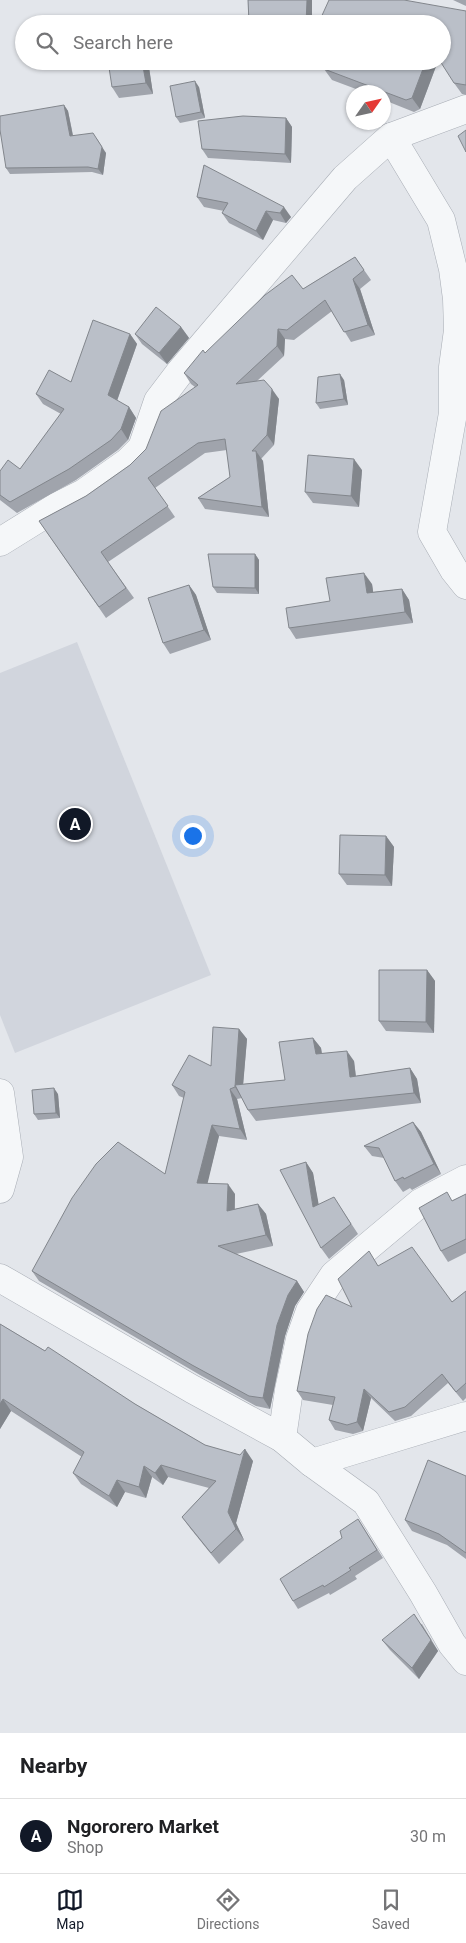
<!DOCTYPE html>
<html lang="en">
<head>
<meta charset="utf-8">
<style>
  :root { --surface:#fff; --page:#f2f2f2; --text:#202124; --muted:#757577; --line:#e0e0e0; --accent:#111827 }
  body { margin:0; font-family:Roboto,sans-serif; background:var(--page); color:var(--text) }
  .compass { position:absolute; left:346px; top:85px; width:45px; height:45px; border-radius:50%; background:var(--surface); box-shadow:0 1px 4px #0004; rotate:56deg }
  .you { position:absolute; left:192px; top:835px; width:18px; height:18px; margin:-12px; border:4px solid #fff; border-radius:50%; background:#1a73e8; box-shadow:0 0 0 8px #1a73e833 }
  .badge { display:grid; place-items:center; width:32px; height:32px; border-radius:50%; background:var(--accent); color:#fff; font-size:16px; font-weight:700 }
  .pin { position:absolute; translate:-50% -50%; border:2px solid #fff; box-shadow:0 1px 5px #0006 }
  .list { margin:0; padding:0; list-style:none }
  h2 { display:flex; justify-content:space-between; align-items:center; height:65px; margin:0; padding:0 20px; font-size:21px }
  h2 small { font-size:16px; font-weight:400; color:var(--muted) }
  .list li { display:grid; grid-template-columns:32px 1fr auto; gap:15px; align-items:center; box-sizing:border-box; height:75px; padding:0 20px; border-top:1px solid var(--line) }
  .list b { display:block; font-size:19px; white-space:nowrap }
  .list p { margin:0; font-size:16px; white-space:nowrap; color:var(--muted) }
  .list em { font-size:16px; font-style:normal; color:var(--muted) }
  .icon { flex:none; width:28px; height:28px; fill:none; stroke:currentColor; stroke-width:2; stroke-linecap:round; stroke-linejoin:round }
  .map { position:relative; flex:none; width:466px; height:1733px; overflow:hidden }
  .search { position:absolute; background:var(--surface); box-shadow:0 1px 4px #0004; left:15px; right:15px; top:15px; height:55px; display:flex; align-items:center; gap:12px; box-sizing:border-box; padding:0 18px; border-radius:28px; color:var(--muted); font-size:19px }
  .sheet { height:140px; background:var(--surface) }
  nav { display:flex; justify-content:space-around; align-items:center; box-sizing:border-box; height:70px; border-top:1px solid var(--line); background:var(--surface); font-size:14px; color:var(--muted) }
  nav a { display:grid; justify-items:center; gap:2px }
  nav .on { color:var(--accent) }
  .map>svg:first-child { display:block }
</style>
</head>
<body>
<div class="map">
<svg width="466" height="1733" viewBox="0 0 466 1733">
  <rect width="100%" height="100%" fill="#e3e6eb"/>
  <polygon fill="#d1d5dd" points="77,642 211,975 15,1053 0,1015 0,673"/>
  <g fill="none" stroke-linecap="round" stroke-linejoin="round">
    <defs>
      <g id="street">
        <polyline points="391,137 441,220 453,269 457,299 458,330 453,367 453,413 432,532 454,570 466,585"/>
        <polyline points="0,542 58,506 84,493 128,462 142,448 158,401 180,372 345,178 391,137 466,109"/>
        <polyline points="0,1093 9,1157 0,1189"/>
        <polyline points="0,1278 192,1389 282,1438 312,1463 366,1502 423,1593 452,1644 466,1661"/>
        <polyline points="282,1438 289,1390 300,1339 310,1311 334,1275 420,1203 466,1179"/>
        <polyline points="312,1463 466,1416"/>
      </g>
    </defs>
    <use href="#street" stroke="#a8adb5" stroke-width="29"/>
    <use href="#street" stroke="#f5f7f9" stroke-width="28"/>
  </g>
  <g fill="#a0a4ac">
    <polygon points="248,0 312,0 312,24 251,24 249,22"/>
    <polygon points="453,0 466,0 466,6"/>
    <polygon points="466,11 466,95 462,94 454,83 442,24 320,24 319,22"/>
    <polygon points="148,61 153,94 119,98 112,87"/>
    <polygon points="438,61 420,109 414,112 384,100 384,92 364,92 332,80 324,69"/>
    <polygon points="199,87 205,118 180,123 176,117"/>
    <polygon points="64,105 68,111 73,135 106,153 103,175 92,172 10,174 6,168"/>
    <polygon points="286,118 292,127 291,163 208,158 202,149"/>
    <polygon points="204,165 291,217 286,223 273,220 263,240 229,223 222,213 224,211 204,207 197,197"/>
    <polygon points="355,257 371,280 360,289 375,335 351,342 332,311 294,340 285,339 284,356 257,381 279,399 274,445 261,459 263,461 269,517 205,509 198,498 230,477 227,450 205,453 155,488 175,517 108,562 134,598 106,618 39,521 86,496 130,465 146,449 195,387 191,384 184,373 205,353 303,289"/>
    <polygon points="181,327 189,338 167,364 142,344 135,334"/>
    <polygon points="130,334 137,344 117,401 129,407 136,418 128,440 118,450 76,480 17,513 0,500 0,471 20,469 61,414 43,404 36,394 71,382"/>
    <polygon points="344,380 348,405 320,409 316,403"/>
    <polygon points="362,470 359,507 313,503 305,492"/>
    <polygon points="255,554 259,560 259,594 217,593 213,587"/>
    <polygon points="372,584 373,592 402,589 409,600 413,623 296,639 289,628 330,601"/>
    <polygon points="189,585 196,595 211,640 170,654 163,643"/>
    <polygon points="386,836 394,847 392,886 347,885 339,874"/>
    <polygon points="427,970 435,981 434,1033 386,1031 379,1021"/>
    <polygon points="239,1029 247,1039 243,1084 285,1080 313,1038 321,1048 322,1053 354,1061 356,1076 410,1068 417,1079 421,1103 256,1121 248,1110 242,1098 237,1099 247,1140 219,1136 207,1183 235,1194 235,1209 258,1204 266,1214 273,1246 236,1254 297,1281 304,1292 295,1306 285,1336 270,1409 256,1406 200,1375 39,1281 32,1271 165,1174 184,1098 179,1096 172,1085 211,1066"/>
    <polygon points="58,1094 60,1118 38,1120 34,1114"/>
    <polygon points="413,1122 421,1132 441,1174 412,1190 410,1188 403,1192 395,1181 384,1158 372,1156 364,1146"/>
    <polygon points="306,1162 313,1173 318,1204 341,1208 358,1234 329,1259 321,1248"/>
    <polygon points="466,1194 466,1253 448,1262 441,1251 453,1200"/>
    <polygon points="379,1266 452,1302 466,1291 466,1398 463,1401 448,1383 411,1416 395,1421 371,1398 363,1431 353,1434 335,1430 329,1420 333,1405 303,1400 297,1391"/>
    <polygon points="0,1324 135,1404 205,1445 253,1461 236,1523 244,1540 219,1564 190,1528 182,1517 209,1488 168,1477 163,1485 152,1477 146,1498 125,1492 117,1507 81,1484 73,1473 82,1457 11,1411 0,1429"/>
    <polygon points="466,1476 466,1559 447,1545 412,1531 405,1520"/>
    <polygon points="358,1519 383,1558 355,1576 357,1579 330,1595 329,1593 298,1609 293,1601"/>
    <polygon points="422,1624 438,1651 419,1679 390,1650 382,1640"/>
  </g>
  <g fill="#82868c">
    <polygon points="307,0 312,0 312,24 306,24"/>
    <polygon points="142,61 148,61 153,94 146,83"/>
    <polygon points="426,61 438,61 420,109 412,98"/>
    <polygon points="195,81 199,87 205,118 201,112"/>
    <polygon points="64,105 68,111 74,142 70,136"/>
    <polygon points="286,118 292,127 291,163 285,154"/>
    <polygon points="97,139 106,153 103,175 98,169"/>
    <polygon points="284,207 291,217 286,223 280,213"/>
    <polygon points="266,211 273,220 263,240 256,231"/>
    <polygon points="353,279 360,289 375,335 368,325"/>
    <polygon points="181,327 189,338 167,364 159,353"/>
    <polygon points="278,329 285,339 284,356 277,346"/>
    <polygon points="130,334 137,344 115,406 108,395"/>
    <polygon points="340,374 344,380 348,405 344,399"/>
    <polygon points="272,389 279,399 274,445 267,435"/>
    <polygon points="129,407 136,418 128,440 121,429"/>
    <polygon points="256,451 263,461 269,517 262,507"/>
    <polygon points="354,459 362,470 359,507 351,496"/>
    <polygon points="255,554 259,560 259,594 255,588"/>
    <polygon points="364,573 372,584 375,604 367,593"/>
    <polygon points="189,585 196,595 211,640 204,630"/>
    <polygon points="402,589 409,600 413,623 405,612"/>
    <polygon points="386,836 394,847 392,886 385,875"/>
    <polygon points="427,970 435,981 434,1033 426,1022"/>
    <polygon points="239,1029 247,1039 242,1098 235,1087"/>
    <polygon points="313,1038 321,1048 323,1064 316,1054"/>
    <polygon points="347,1051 354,1061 357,1088 350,1077"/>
    <polygon points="410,1068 417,1079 421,1103 414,1093"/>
    <polygon points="54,1088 58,1094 60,1118 56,1113"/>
    <polygon points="230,1089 237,1099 247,1140 240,1129"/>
    <polygon points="413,1122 421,1132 441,1174 434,1164"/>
    <polygon points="212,1125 219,1136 205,1194 197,1183"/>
    <polygon points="306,1162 313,1173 321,1217 313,1207"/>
    <polygon points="228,1184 235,1194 234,1222 227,1211"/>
    <polygon points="258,1204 266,1214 273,1246 266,1235"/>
    <polygon points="297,1281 304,1292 295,1306 285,1336 270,1409 263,1398 277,1325 288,1295"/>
    <polygon points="364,1389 371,1398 363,1431 357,1422"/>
    <polygon points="3,1399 11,1411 0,1429 0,1404"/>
    <polygon points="245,1449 253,1461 236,1523 244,1540 236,1529 228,1512"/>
    <polygon points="161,1465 168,1477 163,1485 155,1473"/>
    <polygon points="144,1466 152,1477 146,1498 139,1487"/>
    <polygon points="117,1480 125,1492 117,1507 109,1496"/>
    <polygon points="414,1614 438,1651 419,1679 412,1668"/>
  </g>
  <g fill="#babfc8" stroke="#82868c">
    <polygon points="248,0 307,0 306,24 284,23 284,20 249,22"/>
    <polygon points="329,0 404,0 466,11 466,85 454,83 440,61 442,61 442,24 337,24 319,22"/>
    <polygon points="108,61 142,61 146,83 112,87"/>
    <polygon points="326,61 426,61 412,98 406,100 324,69"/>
    <polygon points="195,81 201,112 176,117 170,86"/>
    <polygon points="64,105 70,136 93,133 102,147 98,169 88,167 6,168 0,130 0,116"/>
    <polygon points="243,116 286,118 285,154 202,149 198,121"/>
    <polygon points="466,130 466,152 458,136"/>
    <polygon points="204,165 284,207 280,213 266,211 256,231 222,213 228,203 197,197"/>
    <polygon points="355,257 364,270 353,279 368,325 344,332 325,300 287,330 278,329 277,346 236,384 264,380 272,389 267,435 252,451 256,451 262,507 198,498 230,477 225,439 198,443 148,478 168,506 101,552 126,588 99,607 39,521 86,496 130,465 146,449 161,411 198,385 184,373 185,372 203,350 205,353 265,295 292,275 303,289"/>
    <polygon points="156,307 181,327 159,353 135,334"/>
    <polygon points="93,320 130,334 108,395 129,407 121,429 111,440 69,469 10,502 0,495 0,471 8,460 20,469 64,409 36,394 49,370 71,382"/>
    <polygon points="340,374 344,399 316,403 318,377"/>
    <polygon points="308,455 354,459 351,496 305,492"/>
    <polygon points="208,554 255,554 255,588 213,587"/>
    <polygon points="364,573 367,593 402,589 405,612 289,628 286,608 330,601 326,578"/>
    <polygon points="189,585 204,630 163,643 148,598"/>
    <polygon points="340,835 386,836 385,875 339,874"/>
    <polygon points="379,970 427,970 426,1022 379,1021"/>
    <polygon points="213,1027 239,1029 235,1087 230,1089 240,1129 212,1125 197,1183 228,1184 227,1211 258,1204 266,1235 218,1246 297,1281 288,1295 277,1325 263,1398 249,1396 192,1365 32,1271 72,1198 96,1164 118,1142 165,1174 185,1092 172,1085 189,1055 211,1066"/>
    <polygon points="313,1038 316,1054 347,1051 350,1077 410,1068 414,1093 248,1110 235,1085 285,1080 279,1042"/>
    <polygon points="54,1088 56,1113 34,1114 32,1090"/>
    <polygon points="413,1122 434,1164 404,1179 403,1177 395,1181 379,1148 364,1146"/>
    <polygon points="306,1162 313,1207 334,1197 351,1224 321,1248 280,1170"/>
    <polygon points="447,1192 452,1201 466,1194 466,1239 441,1251 419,1208"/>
    <polygon points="412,1247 452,1302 466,1291 466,1383 456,1392 442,1374 405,1407 389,1412 364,1389 357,1422 347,1425 329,1420 335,1397 297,1391 308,1334 317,1309 326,1295 352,1307 338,1279 369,1251 378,1266"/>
    <polygon points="0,1324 45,1351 48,1347 135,1404 205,1445 240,1455 245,1449 228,1512 236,1529 211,1553 182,1517 216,1481 161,1465 155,1473 144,1466 139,1487 117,1480 109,1496 73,1473 84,1452 3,1399 0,1404"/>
    <polygon points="428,1460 466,1476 466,1553 439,1534 405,1520"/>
    <polygon points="358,1519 377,1550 349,1568 351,1570 324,1587 323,1585 293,1601 280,1579 342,1538 340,1531"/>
    <polygon points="414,1614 431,1640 412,1668 382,1640"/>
  </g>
</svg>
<svg class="compass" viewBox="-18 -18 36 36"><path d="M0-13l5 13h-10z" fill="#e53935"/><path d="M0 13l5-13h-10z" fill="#757577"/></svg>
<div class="you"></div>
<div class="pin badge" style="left:75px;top:824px">A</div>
<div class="search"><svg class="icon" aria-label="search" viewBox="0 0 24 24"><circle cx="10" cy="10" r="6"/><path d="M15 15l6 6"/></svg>Search here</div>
</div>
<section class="sheet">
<h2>Nearby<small></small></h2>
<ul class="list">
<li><span class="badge">A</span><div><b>Ngororero Market</b><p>Shop</p></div><em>30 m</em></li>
</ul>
</section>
<nav>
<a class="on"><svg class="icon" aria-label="map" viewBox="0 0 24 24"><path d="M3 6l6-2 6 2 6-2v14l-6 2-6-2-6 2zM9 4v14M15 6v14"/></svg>Map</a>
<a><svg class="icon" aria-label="directions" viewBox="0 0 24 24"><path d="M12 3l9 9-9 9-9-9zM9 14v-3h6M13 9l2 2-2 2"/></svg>Directions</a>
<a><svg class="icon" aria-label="saved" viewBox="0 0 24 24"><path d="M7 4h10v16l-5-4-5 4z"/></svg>Saved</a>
</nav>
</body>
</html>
